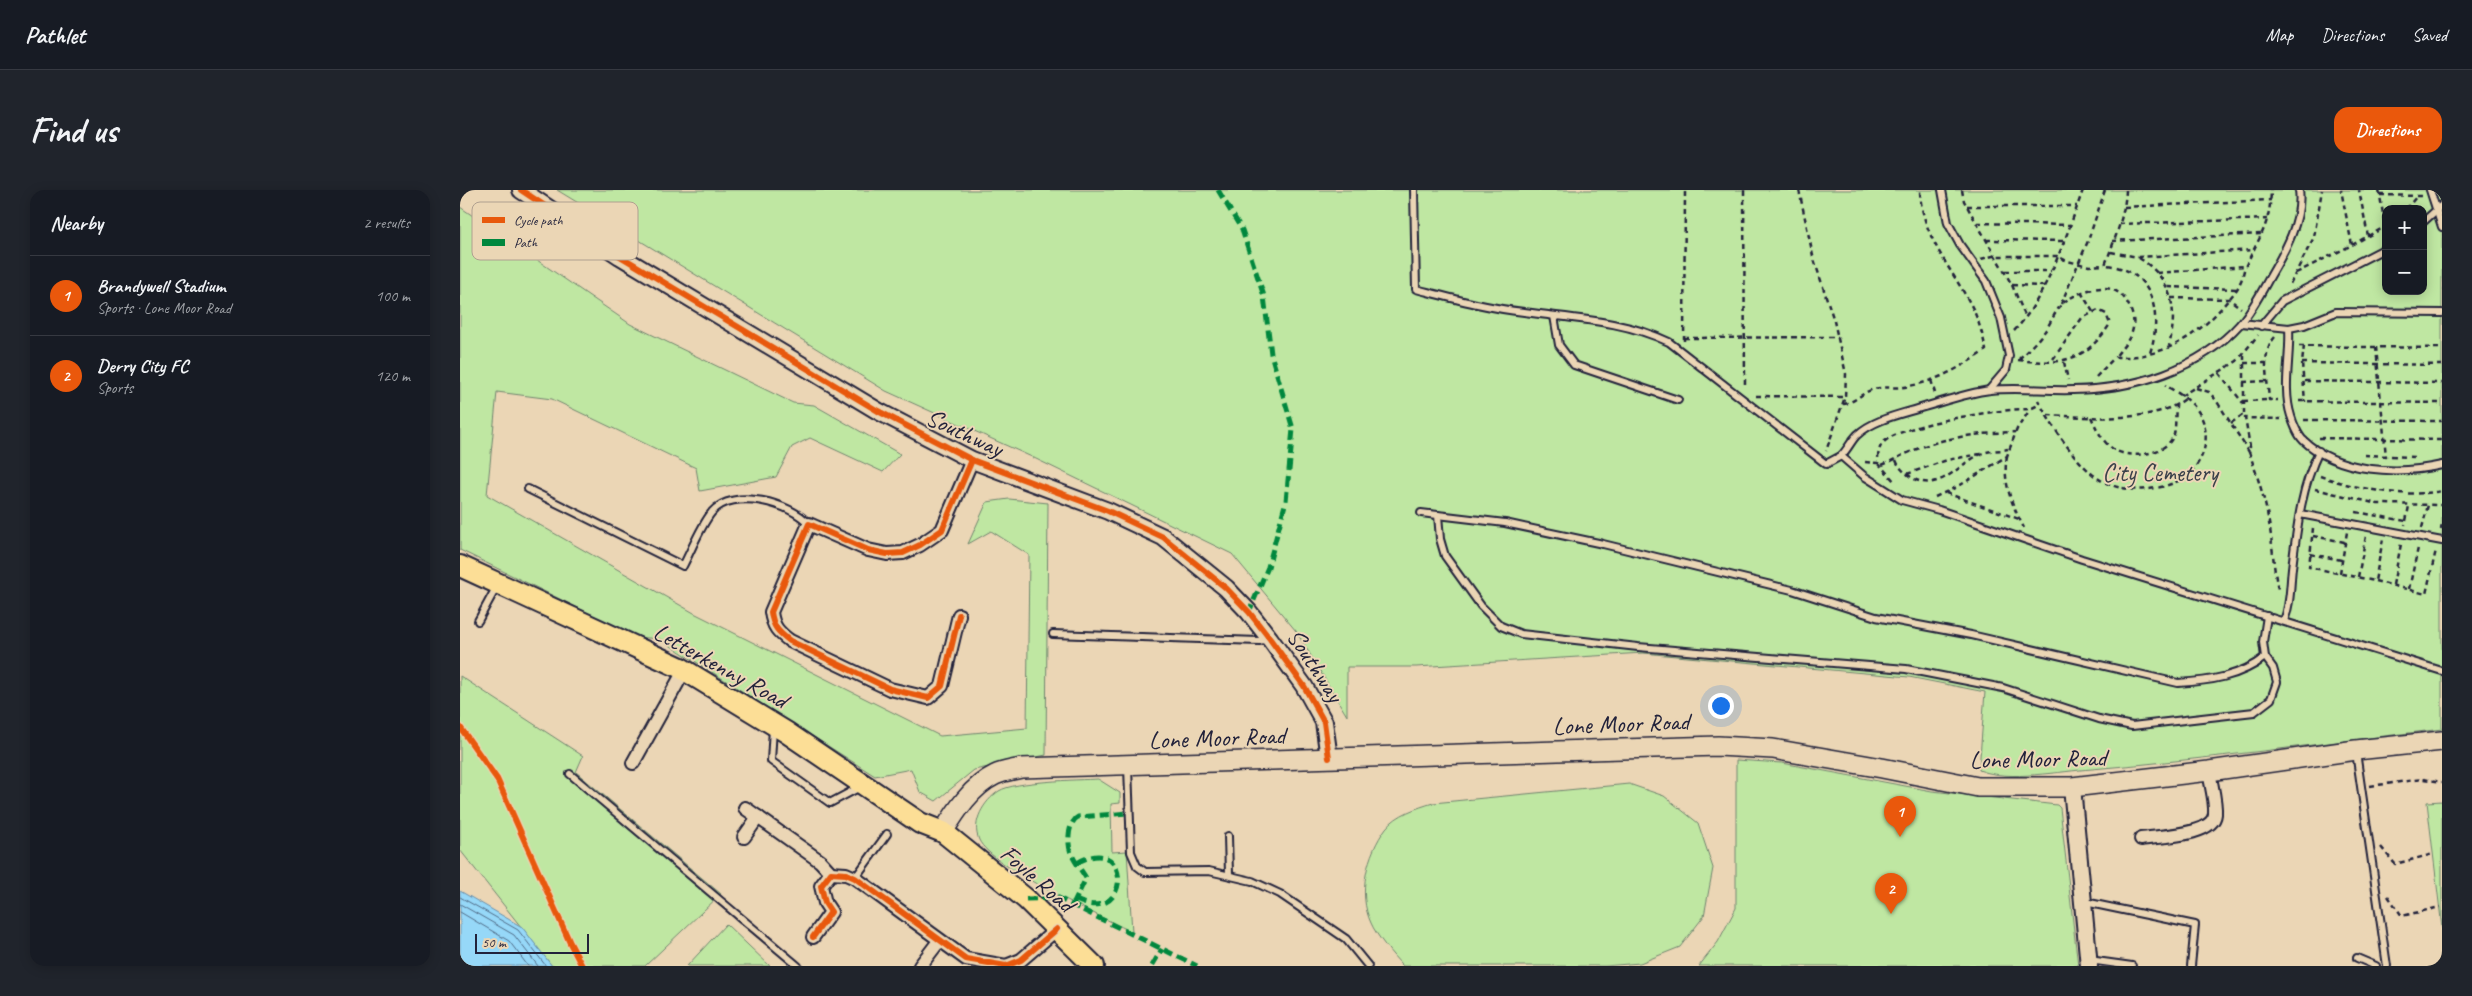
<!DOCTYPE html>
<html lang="en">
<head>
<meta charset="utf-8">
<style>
  :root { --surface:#171b24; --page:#20242c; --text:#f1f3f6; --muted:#9ea1a6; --line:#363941; --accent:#ea580c }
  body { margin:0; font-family:Caveat,sans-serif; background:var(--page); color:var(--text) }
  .controls { position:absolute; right:15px; top:15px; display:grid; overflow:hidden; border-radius:10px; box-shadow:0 2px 12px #0003 }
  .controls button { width:45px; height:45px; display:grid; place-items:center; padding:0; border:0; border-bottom:1px solid var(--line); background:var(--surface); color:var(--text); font:25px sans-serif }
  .scale { position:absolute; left:15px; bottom:12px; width:114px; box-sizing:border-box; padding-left:5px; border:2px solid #22223b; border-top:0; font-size:14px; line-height:18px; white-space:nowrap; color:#22223b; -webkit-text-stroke:4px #ebd6b5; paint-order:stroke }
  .you { position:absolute; left:1260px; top:515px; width:18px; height:18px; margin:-12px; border:4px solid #fff; border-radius:50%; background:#1a73e8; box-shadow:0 0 0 8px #1a73e833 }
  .badge { display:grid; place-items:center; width:32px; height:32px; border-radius:50%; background:var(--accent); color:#fff; font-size:16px; font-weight:700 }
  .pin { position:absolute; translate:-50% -41px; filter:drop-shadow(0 1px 2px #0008) }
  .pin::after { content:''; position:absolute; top:26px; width:18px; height:15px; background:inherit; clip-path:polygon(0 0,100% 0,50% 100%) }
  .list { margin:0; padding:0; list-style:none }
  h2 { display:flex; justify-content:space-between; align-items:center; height:65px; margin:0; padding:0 20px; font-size:21px }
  h2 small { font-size:16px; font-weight:400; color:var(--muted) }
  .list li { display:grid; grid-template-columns:32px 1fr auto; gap:15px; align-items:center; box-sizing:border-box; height:80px; padding:0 20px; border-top:1px solid var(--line) }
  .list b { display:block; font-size:19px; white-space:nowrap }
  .list p { margin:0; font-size:16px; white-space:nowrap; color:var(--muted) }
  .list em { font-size:16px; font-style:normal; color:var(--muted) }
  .map { position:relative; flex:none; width:1982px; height:776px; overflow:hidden; border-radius:15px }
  header { display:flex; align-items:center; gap:30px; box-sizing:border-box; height:70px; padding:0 25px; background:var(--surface); border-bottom:1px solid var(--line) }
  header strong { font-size:24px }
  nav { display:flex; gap:28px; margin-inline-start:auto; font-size:18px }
  .intro { display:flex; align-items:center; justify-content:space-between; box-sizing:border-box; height:120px; padding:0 30px }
  h1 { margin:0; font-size:35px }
  .button { padding:12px 22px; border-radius:15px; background:var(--accent); color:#fff; font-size:18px; font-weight:700 }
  main { display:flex; gap:30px; padding:0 30px }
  aside { flex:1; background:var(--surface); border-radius:15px; box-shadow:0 2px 12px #0003 }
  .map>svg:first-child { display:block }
</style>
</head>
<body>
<header>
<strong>Pathlet</strong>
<nav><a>Map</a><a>Directions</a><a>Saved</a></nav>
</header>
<div class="intro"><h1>Find us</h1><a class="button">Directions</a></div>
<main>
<aside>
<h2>Nearby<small>2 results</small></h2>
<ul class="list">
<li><span class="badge">1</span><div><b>Brandywell Stadium</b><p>Sports · Lone Moor Road</p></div><em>100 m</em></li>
<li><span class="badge">2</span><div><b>Derry City FC</b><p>Sports</p></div><em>120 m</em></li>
</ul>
</aside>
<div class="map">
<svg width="1982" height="776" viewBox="0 0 1982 776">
  <rect width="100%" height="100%" fill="#ebd6b5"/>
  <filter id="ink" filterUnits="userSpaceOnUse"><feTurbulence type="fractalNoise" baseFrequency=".02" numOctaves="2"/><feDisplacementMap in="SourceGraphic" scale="10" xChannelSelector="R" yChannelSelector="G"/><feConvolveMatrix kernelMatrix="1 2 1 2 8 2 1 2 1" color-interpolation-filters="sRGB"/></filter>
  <g filter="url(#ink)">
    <g fill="#bfe7a2" stroke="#70846e" fill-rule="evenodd">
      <path d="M97,0H1982V539C1865,553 1749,569 1632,579C1600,581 1549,592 1519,580L1525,502L1449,487L1183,463L956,477H887V526L836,441L772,364L574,268L426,201ZM1926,19H1963V101H1926Z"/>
      <polygon points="0,17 170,134 333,213 354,215 440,264 423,282 350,248 332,257 316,287 240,301 236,278 92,209 37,202 27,305 234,423 480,546 567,538 569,365 531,341 508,354 527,312 549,309 588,313 586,565 514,580 476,611 460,602 451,579 415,586 200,449 177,447 0,360"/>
      <polygon points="0,486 123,566 116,582 261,704 185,776 92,776 0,660"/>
      <polygon points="1276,570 1322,573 1472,601 1597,615 1600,618 1618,776 1239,776 1258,752 1276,718"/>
      <path d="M638,589L660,603V613L651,614L652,662L667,661L672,742C641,726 532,678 519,650C511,632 524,611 539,601C555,591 617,590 638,589Z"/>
      <path d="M1169,594L1204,606L1238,633L1253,678L1244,726L1220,757L1180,773L1145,776H943C933,766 916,745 911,733C897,703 907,664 926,638C937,624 957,618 973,613Z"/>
      <polygon points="1982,611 1982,738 1967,612"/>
      <polygon points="266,734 310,776 227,776"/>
    </g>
    <polygon fill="#96d8f8" stroke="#688fac" points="0,701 62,737 92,776 0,776"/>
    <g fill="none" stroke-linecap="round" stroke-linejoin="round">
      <g stroke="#506b87" stroke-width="1">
        <polyline points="0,707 58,740 86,776"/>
        <polyline points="0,714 54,745 78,776"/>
        <polyline points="0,722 49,751 68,776"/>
      </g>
      <defs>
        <g id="service">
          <path d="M954,0L956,99C991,108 1027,118 1064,122C1114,129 1163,130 1209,152L1366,274L1381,266"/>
          <polyline points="1482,0 1488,33 1500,55 1526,91 1541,128 1549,166 1546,180 1529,200"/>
          <path d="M1839,0C1843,29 1825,61 1811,85C1802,101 1793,119 1781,133C1739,180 1674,199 1613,200C1585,201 1558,197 1530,200C1507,203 1485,211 1464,217C1442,224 1414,229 1397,245C1391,251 1388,259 1381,266L1404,286L1442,310L1479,320L1622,369L1982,481"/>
          <polyline points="1970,0 1982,37"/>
          <polyline points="1963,32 1982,15"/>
          <polyline points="1094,126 1099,155 1114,175 1218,210"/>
          <polyline points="1781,133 1829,138 1844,135 1876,122 1982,123"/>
          <polyline points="1801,136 1822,111 1926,58"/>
          <path d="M1829,138C1831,166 1822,198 1831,226C1833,233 1838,245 1843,250C1878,283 1938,285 1982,275"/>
          <path d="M68,299L223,376C232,359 240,337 252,322C273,297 331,313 349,334"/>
          <path d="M961,323L1045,333L1143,354L1332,400L1416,427L1511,445L1718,493C1749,491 1780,487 1805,467"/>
          <polyline points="1840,324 1982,351"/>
          <polyline points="978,325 980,349 985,366 1021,416 1041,436 1061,444 1178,457 1446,479 1543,498 1639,529 1672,536 1794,522 1811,509 1817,492 1813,478 1805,467 1803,452 1807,426"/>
          <polyline points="18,431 37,396"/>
          <path d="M1824,431C1831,413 1830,396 1832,378C1837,338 1841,298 1859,261"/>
          <polyline points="593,444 799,451 808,449"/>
          <polyline points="313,538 311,571 370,613 400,597"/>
          <polyline points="1896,562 1927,776"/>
          <polyline points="668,576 671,662 677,676 685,682 749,681 792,691 820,704 886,749 908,776"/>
          <polyline points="110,584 338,776"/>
          <polyline points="768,646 769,684"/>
          <polyline points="395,688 427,644"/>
          <polyline points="1625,712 1735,735 1731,776"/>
          <polyline points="1897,768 1916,776"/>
          <polyline points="1629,770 1672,776"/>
        </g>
        <g id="minor">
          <path d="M499,425L482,496L468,508L430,499L330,451C318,442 313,437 311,422L349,334L408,360L427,364L443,363L460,355L482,340L512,270"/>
          <polyline points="173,573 224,481"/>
          <polyline points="285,618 360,671 371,683"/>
          <polyline points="284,647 298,627"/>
          <path d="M1681,649C1698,646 1753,646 1755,624C1756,611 1751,595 1749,581"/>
          <polyline points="353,747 371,722 365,713 361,696 371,683 386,684 395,688 506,769 546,776 561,770 597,739"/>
          <polyline points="460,776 479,751"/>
        </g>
        <g id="tertiary">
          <polyline points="61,0 160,66 418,221 512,270 648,321 703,347 766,398 789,422 810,449 844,496 864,532 869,568"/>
          <polyline points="1612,597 1629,776"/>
        </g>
        <path id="secondary" d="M483,642C496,621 512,596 535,585C543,581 553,580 561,578L1258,556L1313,559L1422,578L1518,597H1612L1749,581L1896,560L1982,551"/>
        <polyline id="primary" points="0,376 221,478 326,542 460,633 483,642 566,709 634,776"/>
      </defs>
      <use href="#service" stroke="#22223b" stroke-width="10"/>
      <use href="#minor" stroke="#22223b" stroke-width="16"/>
      <use href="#tertiary" stroke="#22223b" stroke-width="20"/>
      <use href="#secondary" stroke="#22223b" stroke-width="22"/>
      <use href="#primary" stroke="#22223b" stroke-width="24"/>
      <g stroke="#22223b" stroke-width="2.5" stroke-dasharray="5 4" stroke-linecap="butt">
        <polyline points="1284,0 1285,198"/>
        <polyline points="1339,0 1353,66 1374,131 1386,184 1385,207 1366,261"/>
        <polyline points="1502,0 1504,11 1552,95 1566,128"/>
        <path d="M1666,0C1665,25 1654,51 1645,75C1693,79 1703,123 1690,163"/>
        <polyline points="1919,0 1926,42"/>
        <polyline points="1920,5 1961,6"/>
        <polyline points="1507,16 1617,16"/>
        <polyline points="1664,17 1811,10"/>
        <polyline points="1946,19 1957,6"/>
        <polyline points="1517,33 1610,35"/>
        <polyline points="1659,34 1809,29"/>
        <polyline points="1908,46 1925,37"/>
        <polyline points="1526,50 1604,51"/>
        <polyline points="1652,51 1802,44"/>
        <polyline points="1892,55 1908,46 1899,0"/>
        <polyline points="1651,62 1678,67 1793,60"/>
        <path d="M1679,68C1713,89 1718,120 1709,156"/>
        <polyline points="1521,69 1533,66 1597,66 1607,71 1629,76 1645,75"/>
        <polyline points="1545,81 1591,81"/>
        <polyline points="1697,83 1785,76"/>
        <polyline points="1836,83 1892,55 1881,0"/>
        <polyline points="1830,94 1854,47 1862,0"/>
        <polyline points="1552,95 1584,96"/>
        <polyline points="1708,97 1776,99"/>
        <polyline points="1621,102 1633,122"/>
        <polyline points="1711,108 1769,109 1781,118"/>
        <polyline points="1601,114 1628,51 1645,0"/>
        <path d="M1554,141C1585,110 1608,42 1623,0"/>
        <path d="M1815,147C1800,164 1808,189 1809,210H1818"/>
        <polyline points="1224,148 1378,147"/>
        <polyline points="1224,151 1225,0"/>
        <polyline points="1839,156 1982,158"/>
        <polyline points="1844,156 1842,173 1845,212"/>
        <polyline points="1916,157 1926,267"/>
        <polyline points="1784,165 1784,224"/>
        <path d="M1559,169C1568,160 1577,151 1585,141C1592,131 1597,116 1607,110C1628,97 1657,89 1669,116C1673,124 1675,133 1672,142C1668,152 1661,159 1655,167"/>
        <path d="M1558,170C1601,175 1625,172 1650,134L1646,124L1638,120L1622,128L1591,172"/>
        <polyline points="1604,172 1608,190"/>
        <polyline points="1784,173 1806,173"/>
        <polyline points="1842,173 1982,175"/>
        <polyline points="1759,183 1783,213"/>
        <path d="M1636,187L1655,167C1700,169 1736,148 1764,115C1770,108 1777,101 1780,93C1783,88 1783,81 1786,75C1801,44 1810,35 1811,0"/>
        <polyline points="1471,190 1475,203"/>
        <polyline points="1845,191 1982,193"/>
        <polyline points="1783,192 1808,191"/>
        <polyline points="1736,198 1749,202 1756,210 1789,262 1790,257 1785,228 1821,229"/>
        <polyline points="1296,206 1385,207"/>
        <polyline points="1721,206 1777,171 1798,145"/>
        <path d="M1578,210C1592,236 1617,276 1642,291C1664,303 1698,302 1720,290C1747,275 1755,238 1733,215C1726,207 1714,201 1705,195"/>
        <polyline points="1783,211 1809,210"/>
        <polyline points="1839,211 1982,213"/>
        <path d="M1383,214C1395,213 1402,202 1414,199C1426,196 1437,199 1449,196C1478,191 1503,176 1526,160C1523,146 1519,132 1513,119C1493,79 1461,47 1460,0"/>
        <path d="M1588,225C1627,227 1693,234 1725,209"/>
        <path d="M1631,227C1636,237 1642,252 1653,259C1669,270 1708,265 1714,244C1716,236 1715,225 1716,216"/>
        <polyline points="1844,230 1982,231"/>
        <polyline points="1771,233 1784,224"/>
        <polyline points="1859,248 1982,250"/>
        <path d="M1789,262C1797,285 1805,309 1809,333C1813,355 1813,377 1818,399L1820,400"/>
        <polyline points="1904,265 1954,267"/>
        <path d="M1547,266C1542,292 1552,315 1564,338"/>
        <path d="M1436,270C1439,278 1444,282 1451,287C1478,305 1498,274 1521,264C1528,260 1540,261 1548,259"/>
        <path d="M1405,272L1418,273C1418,266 1418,260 1422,254C1437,235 1526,222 1551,220C1565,218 1567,222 1580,214"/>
        <polyline points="1418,273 1435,292"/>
        <path d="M1422,275C1432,271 1440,266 1450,262C1482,247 1521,243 1556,242"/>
        <polyline points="1447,284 1487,270 1520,264"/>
        <path d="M1860,286C1897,299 1943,308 1982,301"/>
        <polyline points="1855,299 1918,314 1982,315"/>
        <polyline points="1486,303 1559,329"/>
        <polyline points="1475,307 1499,296 1547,266 1557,239 1569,221"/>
        <polyline points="1896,322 1946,331 1945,335"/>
        <polyline points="1946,331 1949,316"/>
        <polyline points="1853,338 1849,377 1915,391 1923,349"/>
        <polyline points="1962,338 1968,315"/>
        <polyline points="1981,340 1982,332"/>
        <polyline points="1853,346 1885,352"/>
        <polyline points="1850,364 1882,370"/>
        <polyline points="1880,383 1887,342"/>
        <polyline points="1898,387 1906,346"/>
        <polyline points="1915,391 1966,404 1976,360"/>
        <polyline points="1933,395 1941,354"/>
        <polyline points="1949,399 1958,358"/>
        <polyline points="1910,596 1963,589 1982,592"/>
        <polyline points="1921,657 1935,674 1973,664"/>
        <polyline points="1928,706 1942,726 1980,717"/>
      </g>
      <use href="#service" stroke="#ebd6b5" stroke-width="6"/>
      <use href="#minor" stroke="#ebd6b5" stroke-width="12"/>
      <use href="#tertiary" stroke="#ebd6b5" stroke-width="16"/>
      <use href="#secondary" stroke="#ebd6b5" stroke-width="19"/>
      <use href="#primary" stroke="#fcde96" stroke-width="20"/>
      <g stroke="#00873e" stroke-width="5" stroke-dasharray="10 5" stroke-linecap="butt">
        <polyline points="758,0 782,40 804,106 811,164 833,239 826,311 808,377 789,422"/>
        <polyline points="566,709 598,708 737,776"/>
        <path d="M616,710C673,737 672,640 617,673"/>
        <path d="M613,715L626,688C621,680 615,672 611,663C607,653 608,632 618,627L669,623"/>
        <polyline points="692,776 702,759"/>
      </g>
      <defs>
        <g id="cycleway">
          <polyline points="61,0 160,66 418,221 512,270 648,321 703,347 766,398 789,422 810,449 844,496 864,532 869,568"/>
          <path d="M499,425L482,496L468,508L430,499L330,451C318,442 313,437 311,422L349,334L408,360L427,364L443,363L460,355L482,340L512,270"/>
          <polyline points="0,537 37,589 110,753 122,776"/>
          <polyline points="353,747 371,722 365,713 361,696 371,683 386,684 395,688 506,769 546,776 561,770 597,739"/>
        </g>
      </defs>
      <use href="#cycleway" stroke="#ebd6b5" stroke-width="9"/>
      <use href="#cycleway" stroke="#e8590c" stroke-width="6"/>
    </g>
  </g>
  <g text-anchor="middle" stroke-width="4" stroke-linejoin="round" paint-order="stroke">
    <g font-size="25" fill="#22223b" stroke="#ebd6b5">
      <text transform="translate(505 242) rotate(25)" y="9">Southway</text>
      <text transform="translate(261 475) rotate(29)" y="9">Letterkenny Road</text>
      <text transform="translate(856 475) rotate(57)" y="9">Southway</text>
      <text transform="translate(1161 533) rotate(-2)" y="9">Lone Moor Road</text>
      <text transform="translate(757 547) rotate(-2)" y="9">Lone Moor Road</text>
      <text transform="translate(1578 568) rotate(-1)" y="9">Lone Moor Road</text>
      <text transform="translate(578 688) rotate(41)" y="9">Foyle Road</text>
    </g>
    <g font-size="25" fill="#3a404a" stroke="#ebd6b5">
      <text x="1700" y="291">City Cemetery</text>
    </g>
  </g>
  <rect x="12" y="12" width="166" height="58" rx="8" fill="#ebd6b5" stroke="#afa090" stroke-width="1"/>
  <rect x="22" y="27" width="23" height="6" fill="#e8590c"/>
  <rect x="22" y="49" width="23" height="7" fill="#00873e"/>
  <g font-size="14" fill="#22223b">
    <text x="54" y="35">Cycle path</text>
    <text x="54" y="57">Path</text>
  </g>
</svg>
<div class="controls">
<button>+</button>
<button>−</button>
</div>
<div class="scale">50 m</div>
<div class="you"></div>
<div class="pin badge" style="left:1440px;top:647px">1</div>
<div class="pin badge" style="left:1431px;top:724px">2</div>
</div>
</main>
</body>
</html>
